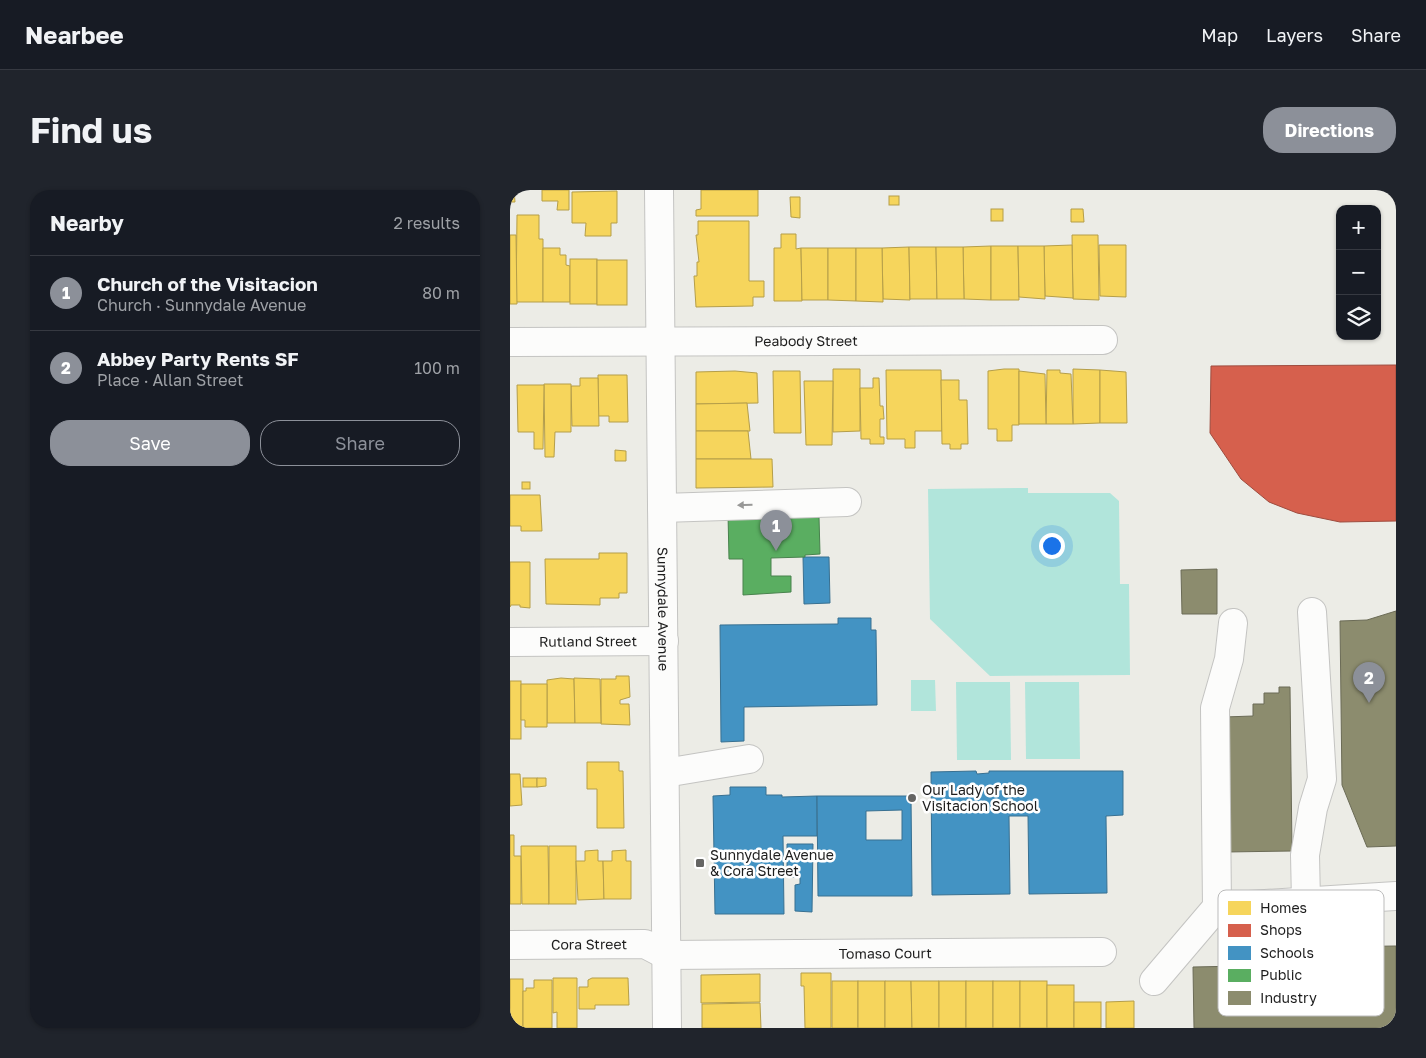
<!DOCTYPE html>
<html lang="en">
<head>
<meta charset="utf-8">
<style>
  :root { --surface:#171b24; --page:#20242c; --text:#f1f3f6; --muted:#9ea1a6; --line:#363941; --accent:#8c9099 }
  body { margin:0; font-family:"Golos Text",sans-serif; background:var(--page); color:var(--text) }
  .controls { position:absolute; right:15px; top:15px; display:grid; overflow:hidden; border-radius:10px; box-shadow:0 1px 4px #0004 }
  .controls button { width:45px; height:45px; display:grid; place-items:center; padding:0; border:0; border-bottom:1px solid var(--line); background:var(--surface); color:var(--text); font:25px sans-serif }
  .you { position:absolute; left:541px; top:355px; width:18px; height:18px; margin:-12px; border:4px solid #fff; border-radius:50%; background:#1a73e8; box-shadow:0 0 0 8px #1a73e833 }
  .badge { display:grid; place-items:center; width:32px; height:32px; border-radius:50%; background:var(--accent); color:#fff; font-size:16px; font-weight:700 }
  .pin { position:absolute; translate:-50% -41px; filter:drop-shadow(0 1px 2px #0008) }
  .pin::after { content:''; position:absolute; top:26px; width:18px; height:15px; background:inherit; clip-path:polygon(0 0,100% 0,50% 100%) }
  .list { margin:0; padding:0; list-style:none }
  h2 { display:flex; justify-content:space-between; align-items:center; height:65px; margin:0; padding:0 20px; font-size:21px }
  h2 small { font-size:16px; font-weight:400; color:var(--muted) }
  .list li { display:grid; grid-template-columns:32px 1fr auto; gap:15px; align-items:center; box-sizing:border-box; height:75px; padding:0 20px; border-top:1px solid var(--line) }
  .list b { display:block; font-size:19px; white-space:nowrap }
  .list p { margin:0; font-size:16px; white-space:nowrap; color:var(--muted) }
  .list em { font-size:16px; font-style:normal; color:var(--muted) }
  .actions { display:flex; gap:10px; padding:15px 20px }
  .actions a { flex:1; padding:11px 0; border:1px solid var(--accent); border-radius:20px; text-align:center; font-size:18px; color:var(--accent) }
  .actions .main { background:var(--accent); color:#fff }
  .icon { flex:none; width:28px; height:28px; fill:none; stroke:currentColor; stroke-width:2; stroke-linecap:round; stroke-linejoin:round }
  .map { position:relative; flex:none; width:886px; height:838px; overflow:hidden; border-radius:20px }
  header { display:flex; align-items:center; gap:30px; box-sizing:border-box; height:70px; padding:0 25px; background:var(--surface); border-bottom:1px solid var(--line) }
  header strong { font-size:24px }
  nav { display:flex; gap:28px; margin-inline-start:auto; font-size:18px }
  .intro { display:flex; align-items:center; justify-content:space-between; box-sizing:border-box; height:120px; padding:0 30px }
  h1 { margin:0; font-size:35px }
  .button { padding:12px 22px; border-radius:20px; background:var(--accent); color:#fff; font-size:18px; font-weight:700 }
  main { display:flex; gap:30px; padding:0 30px }
  aside { flex:1; background:var(--surface); border-radius:20px; box-shadow:0 1px 4px #0004 }
  .map>svg:first-child { display:block }
</style>
</head>
<body>
<header>
<strong>Nearbee</strong>
<nav><a>Map</a><a>Layers</a><a>Share</a></nav>
</header>
<div class="intro"><h1>Find us</h1><a class="button">Directions</a></div>
<main>
<aside>
<h2>Nearby<small>2 results</small></h2>
<ul class="list">
<li><span class="badge">1</span><div><b>Church of the Visitacion</b><p>Church · Sunnydale Avenue</p></div><em>80 m</em></li>
<li><span class="badge">2</span><div><b>Abbey Party Rents SF</b><p>Place · Allan Street</p></div><em>100 m</em></li>
</ul>
<div class="actions"><a class="main">Save</a><a>Share</a></div>
</aside>
<div class="map">
<svg width="886" height="838" viewBox="0 0 886 838">
  <rect width="100%" height="100%" fill="#ecece6"/>
  <g fill="#b1e5db">
    <polygon points="518,298 518,303 600,303 609,311 610,394 619,394 620,485 480,486 420,429 418,299"/>
    <polygon points="401,490 425,490 426,521 401,521"/>
    <polygon points="446,492 500,492 501,570 447,570"/>
    <polygon points="515,492 569,492 570,569 516,569"/>
  </g>
  <g fill="#f6d55c" stroke="#b59e49">
    <polygon points="0,0 4,0 5,12 0,12"/>
    <polygon points="32,0 59,0 59,20 47,20 48,11 32,11"/>
    <polygon points="191,0 248,0 248,26 186,26 186,20 191,19"/>
    <polygon points="107,1 107,33 101,33 101,46 75,46 76,33 62,33 62,2"/>
    <rect x="379" y="6" width="10" height="9"/>
    <polygon points="280,7 290,7 290,28 281,27"/>
    <rect x="481" y="19" width="12" height="12"/>
    <polygon points="561,19 573,19 574,32 561,32"/>
    <polygon points="7,25 29,25 29,49 33,49 33,112 6,112"/>
    <polygon points="188,31 239,31 239,91 254,91 254,107 243,107 243,116 186,117 184,86 187,86 187,72 189,72 186,45 188,45"/>
    <polygon points="271,44 286,44 286,59 291,58 292,111 264,111 264,58 271,58"/>
    <polygon points="0,45 6,45 7,114 0,114"/>
    <polygon points="562,45 588,45 589,110 563,109"/>
    <polygon points="562,55 563,108 535,106 534,56"/>
    <polygon points="589,55 616,55 616,107 590,106"/>
    <polygon points="481,56 481,110 454,109 453,57"/>
    <polygon points="481,56 508,56 509,110 481,110"/>
    <polygon points="508,56 534,56 535,109 509,107"/>
    <polygon points="399,57 400,110 373,109 372,58"/>
    <polygon points="399,57 426,57 427,109 400,109"/>
    <polygon points="426,57 453,57 454,109 427,109"/>
    <polygon points="33,58 50,58 50,65 56,65 56,75 60,76 60,112 33,112"/>
    <polygon points="291,58 318,58 318,110 292,110"/>
    <polygon points="318,58 346,58 346,111 318,110"/>
    <polygon points="346,58 372,58 373,112 346,111"/>
    <rect x="60" y="69" width="27" height="45"/>
    <rect x="87" y="70" width="30" height="45"/>
    <polygon points="323,179 350,179 350,241 323,242"/>
    <polygon points="494,179 509,179 509,235 502,235 502,251 487,251 487,239 478,239 478,181"/>
    <polygon points="563,179 590,180 590,233 563,234"/>
    <polygon points="376,180 431,180 432,241 405,241 405,258 395,258 395,249 377,249"/>
    <polygon points="537,180 550,180 550,183 561,184 563,234 536,234"/>
    <polygon points="590,180 616,182 617,233 590,233"/>
    <polygon points="225,181 247,183 248,213 186,214 186,182"/>
    <polygon points="263,181 290,181 291,243 264,243"/>
    <polygon points="509,181 535,184 536,234 509,234"/>
    <polygon points="88,185 117,185 118,232 99,232 99,226 88,226"/>
    <polygon points="70,188 88,188 89,236 62,236 61,196 70,196"/>
    <polygon points="363,188 369,188 370,216 373,216 374,229 370,229 370,247 374,247 374,254 360,254 360,249 351,249 350,198 363,198"/>
    <polygon points="431,190 449,190 449,210 457,210 458,254 451,254 451,259 440,259 440,254 432,254"/>
    <polygon points="294,191 323,191 322,255 296,255"/>
    <polygon points="61,194 61,242 45,242 44,267 35,267 34,194"/>
    <polygon points="7,195 34,195 33,259 24,259 24,242 8,242"/>
    <polygon points="237,213 240,241 186,241 186,214"/>
    <polygon points="186,241 238,241 241,269 186,269"/>
    <polygon points="105,260 116,261 116,271 105,271"/>
    <polygon points="186,269 262,269 263,297 186,298"/>
    <rect x="12" y="292" width="8" height="7"/>
    <polygon points="0,305 30,305 32,341 11,341 11,336 0,336"/>
    <polygon points="89,363 117,363 117,403 109,403 109,408 90,408 90,415 36,414 35,369 89,369"/>
    <polygon points="0,372 20,372 20,418 10,417 10,415 1,415 0,417"/>
    <polygon points="106,486 119,486 120,507 110,510 110,514 119,514 120,535 91,534 91,489 106,489"/>
    <polygon points="51,488 64,489 65,533 37,533 37,490"/>
    <polygon points="64,488 90,489 91,533 65,533"/>
    <rect x="0" y="491" width="11" height="58"/>
    <polygon points="11,494 37,494 37,537 15,537 15,530 11,530"/>
    <polygon points="77,572 109,572 109,581 113,581 114,638 87,638 87,599 77,599"/>
    <polygon points="0,584 10,584 12,615 0,616"/>
    <rect x="13" y="588" width="14" height="9"/>
    <polygon points="27,588 36,588 36,596 27,597"/>
    <polygon points="0,645 4,645 4,666 11,666 11,714 0,714"/>
    <polygon points="11,656 38,656 39,714 12,714"/>
    <rect x="39" y="656" width="27" height="58"/>
    <polygon points="88,660 88,671 93,671 94,709 68,710 66,671 75,671 75,661"/>
    <polygon points="116,660 116,671 121,671 121,709 94,709 93,671 102,671 102,661"/>
    <polygon points="291,783 321,783 321,838 295,838 294,796 291,796"/>
    <polygon points="250,784 250,812 191,813 191,785"/>
    <polygon points="43,788 67,788 67,838 47,838 47,822 43,823"/>
    <polygon points="82,788 118,788 119,815 85,815 85,819 69,819 69,797 78,797 78,790"/>
    <rect x="0" y="789" width="13" height="49"/>
    <polygon points="24,790 42,790 42,838 13,838 13,801 16,801 16,798 24,798"/>
    <rect x="322" y="791" width="26" height="47"/>
    <rect x="348" y="791" width="27" height="47"/>
    <polygon points="375,791 401,791 402,838 375,838"/>
    <polygon points="401,791 429,791 429,838 402,838"/>
    <rect x="429" y="791" width="27" height="47"/>
    <rect x="456" y="791" width="27" height="47"/>
    <rect x="483" y="791" width="27" height="47"/>
    <rect x="510" y="791" width="27" height="47"/>
    <rect x="537" y="795" width="27" height="43"/>
    <polygon points="624,811 624,838 596,838 596,812"/>
    <rect x="564" y="812" width="27" height="26"/>
    <polygon points="250,813 251,838 192,838 192,814"/>
  </g>
  <polygon fill="#d6604d" stroke="#9e4c3f" points="886,175 886,331 830,332 787,323 759,312 731,289 700,243 701,176"/>
  <g fill="#4393c3" stroke="#387091" fill-rule="evenodd">
    <polygon points="293,367 319,367 320,413 294,414"/>
    <polygon points="328,428 361,428 361,440 366,440 367,515 234,517 234,551 211,552 210,435 328,434"/>
    <polygon points="466,581 467,584 479,583 479,581 613,581 613,625 596,626 597,703 519,704 518,626 499,626 500,704 422,705 421,582"/>
    <polygon points="220,597 256,597 256,605 272,605 272,607 307,606 307,646 273,646 274,724 205,724 203,606 220,605"/>
    <path d="M307,606H401L402,706H308ZM392,620V650H356V621Z"/>
    <polygon points="277,654 303,654 302,722 285,721 285,695 290,694 290,687 277,687"/>
  </g>
  <polygon fill="#5aae61" stroke="#48824d" points="218,324 309,327 310,364 295,365 295,367 261,368 261,386 281,386 281,402 233,405 233,369 219,369"/>
  <g fill="#8c8c6e" stroke="#6b6b56">
    <polygon points="707,379 707,424 672,424 671,380"/>
    <polygon points="886,421 886,656 857,657 832,595 830,431 857,430"/>
    <polygon points="769,497 780,497 782,661 716,662 714,527 743,526 743,514 754,514 754,503 769,503"/>
    <polygon points="886,756 886,838 684,838 683,777 731,776 731,758"/>
  </g>
  <g fill="none" stroke-linecap="round" stroke-linejoin="round">
    <defs>
      <g id="minor">
        <path id="s1" d="M149,0L157,838"/>
        <path id="s2" d="M0,152L593,150"/>
        <polyline points="152,318 337,312"/>
        <path id="s3" d="M0,452L154,451"/>
        <polyline points="155,583 239,569"/>
        <polyline points="796,711 795,665 803,618 812,589 802,422"/>
        <polyline points="707,717 886,706"/>
        <path id="s4" d="M0,755L135,754L156,765L592,762"/>
        <polyline points="644,791 707,717 705,518 719,469 723,433"/>
      </g>
    </defs>
    <use href="#minor" stroke="#c4c4c2" stroke-width="30"/>
    <use href="#minor" stroke="#fcfcfb" stroke-width="28"/>
  </g>
  <defs><path id="oneway-solid" d="M-6-.8H1V-3.2L6.5 0L1 3.2V.8H-6Z" transform="scale(1.25)"/></defs>
  <use fill="#989897" href="#oneway-solid" transform="translate(235 315) rotate(178)"/>
  <g fill="#656563" stroke="#fff" stroke-width="2">
    <circle cx="402" cy="608" r="5"/>
    <rect x="185" y="668" width="10" height="10" rx="2.5"/>
  </g>
  <g text-anchor="middle" stroke-width="5" stroke-linejoin="round" paint-order="stroke">
    <g font-size="14" fill="#1d1d1d" stroke="#fff">
      <text dy="5" stroke="none"><textPath href="#s2" startOffset="296">Peabody Street</textPath></text>
      <text dy="5" stroke="none"><textPath href="#s1" startOffset="419">Sunnydale Avenue</textPath></text>
      <text dy="5" stroke="none"><textPath href="#s3" startOffset="78">Rutland Street</textPath></text>
      <text dy="5" stroke="none"><textPath href="#s4" startOffset="79">Cora Street</textPath></text>
      <text dy="5" stroke="none"><textPath href="#s4" startOffset="378">Tomaso Court</textPath></text>
    </g>
    <g font-size="14" fill="#1d1d1d" stroke="#fff" text-anchor="start">
      <text x="412" y="605">Our Lady of the<tspan x="412" dy="16">Visitacion School</tspan></text>
      <text x="200" y="670">Sunnydale Avenue<tspan x="200" dy="16">&amp; Cora Street</tspan></text>
    </g>
  </g>
  <rect x="708" y="700" width="166" height="126" rx="8" fill="#fff" stroke="#bbb" stroke-width="1"/>
  <rect x="718" y="711" width="23" height="14" fill="#f6d55c"/>
  <rect x="718" y="734" width="23" height="13" fill="#d6604d"/>
  <rect x="718" y="756" width="23" height="14" fill="#4393c3"/>
  <rect x="718" y="779" width="23" height="13" fill="#5aae61"/>
  <rect x="718" y="801" width="23" height="14" fill="#8c8c6e"/>
  <g font-size="14" fill="#1d1d1d">
    <text x="750" y="723">Homes</text>
    <text x="750" y="745">Shops</text>
    <text x="750" y="768">Schools</text>
    <text x="750" y="790">Public</text>
    <text x="750" y="813">Industry</text>
  </g>
</svg>
<div class="controls">
<button>+</button>
<button>−</button>
<button><svg class="icon" aria-label="layers" viewBox="0 0 24 24"><path d="M12 4l9 5-9 5-9-5zM3 14l9 5 9-5"/></svg></button>
</div>
<div class="you"></div>
<div class="pin badge" style="left:266px;top:361px">1</div>
<div class="pin badge" style="left:859px;top:513px">2</div>
</div>
</main>
</body>
</html>
